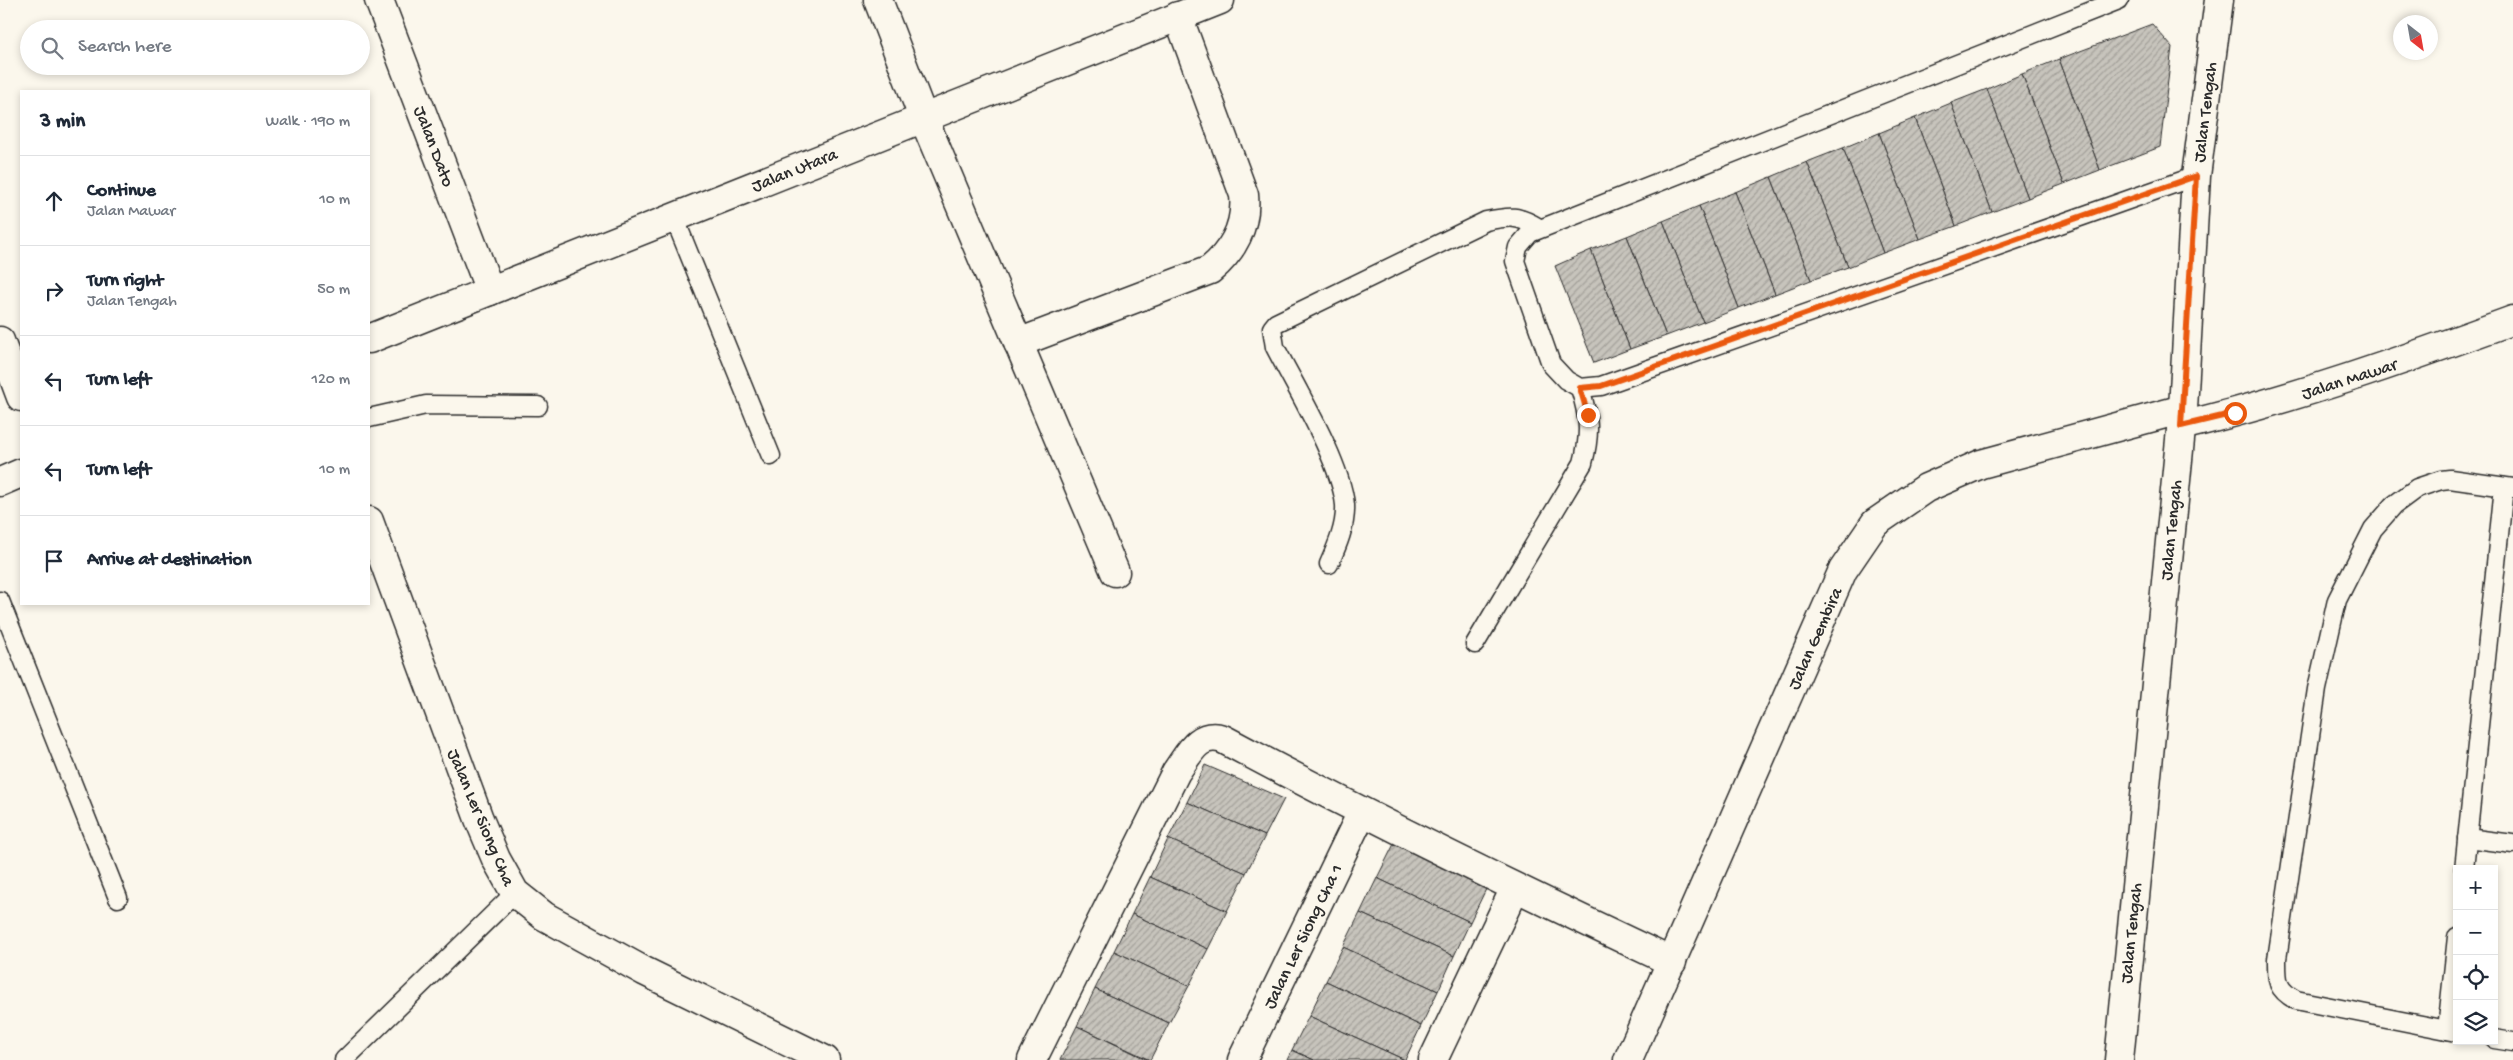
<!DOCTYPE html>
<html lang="en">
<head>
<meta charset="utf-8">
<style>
  :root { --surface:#fff; --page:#f6f6f7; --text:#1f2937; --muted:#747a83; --line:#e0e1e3 }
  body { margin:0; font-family:"Gochi Hand",sans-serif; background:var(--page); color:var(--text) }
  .controls { position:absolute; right:15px; bottom:15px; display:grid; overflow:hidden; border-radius:0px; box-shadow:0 2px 8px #0003 }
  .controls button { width:45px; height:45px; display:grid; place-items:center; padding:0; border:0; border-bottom:1px solid var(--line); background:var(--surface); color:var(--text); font:25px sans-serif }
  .compass { position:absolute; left:2393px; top:15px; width:45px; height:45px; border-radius:50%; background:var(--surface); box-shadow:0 2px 8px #0003; rotate:149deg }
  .stop { position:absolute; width:15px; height:15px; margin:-11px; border:4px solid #ea580c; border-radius:50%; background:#fff }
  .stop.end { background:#ea580c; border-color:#fff; box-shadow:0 1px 5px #0008 }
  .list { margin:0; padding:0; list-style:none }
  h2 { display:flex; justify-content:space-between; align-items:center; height:65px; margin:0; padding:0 20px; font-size:21px }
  h2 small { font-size:16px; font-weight:400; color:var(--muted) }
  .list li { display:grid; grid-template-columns:32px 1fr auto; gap:15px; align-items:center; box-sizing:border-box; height:90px; padding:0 20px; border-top:1px solid var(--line) }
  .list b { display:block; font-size:19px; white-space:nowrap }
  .list p { margin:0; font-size:16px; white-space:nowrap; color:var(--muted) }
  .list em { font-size:16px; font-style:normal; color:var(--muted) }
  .icon { flex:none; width:28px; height:28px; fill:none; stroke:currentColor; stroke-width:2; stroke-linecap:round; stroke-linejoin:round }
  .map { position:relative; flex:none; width:2513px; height:1060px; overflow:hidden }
  .search { position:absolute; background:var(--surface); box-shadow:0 2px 8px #0003; left:20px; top:20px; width:350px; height:55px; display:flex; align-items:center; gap:12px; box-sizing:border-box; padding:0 18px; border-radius:28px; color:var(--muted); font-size:19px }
  .panel { position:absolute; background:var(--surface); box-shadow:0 2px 8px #0003; left:20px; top:90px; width:350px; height:515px; border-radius:0px }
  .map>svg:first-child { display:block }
</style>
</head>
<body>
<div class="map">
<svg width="2513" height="1060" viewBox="0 0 2513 1060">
  <defs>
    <pattern id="building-hatch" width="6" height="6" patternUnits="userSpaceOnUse" patternTransform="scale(1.25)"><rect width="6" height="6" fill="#c7c4bc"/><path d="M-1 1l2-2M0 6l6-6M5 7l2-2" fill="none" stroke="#a29f99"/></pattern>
  </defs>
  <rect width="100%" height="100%" fill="#fbf7ec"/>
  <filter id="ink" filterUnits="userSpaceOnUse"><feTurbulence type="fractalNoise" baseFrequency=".02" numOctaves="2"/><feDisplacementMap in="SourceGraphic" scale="10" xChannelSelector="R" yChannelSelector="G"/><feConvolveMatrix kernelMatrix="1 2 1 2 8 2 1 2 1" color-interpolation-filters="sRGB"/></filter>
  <g filter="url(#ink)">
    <g fill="url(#building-hatch)" stroke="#2b2b2b">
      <polygon points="2152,24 2172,47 2160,147 2100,170 2059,59"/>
      <polygon points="2059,59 2100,170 2064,184 2022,74"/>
      <polygon points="2022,74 2064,184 2028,198 1987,89"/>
      <polygon points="1987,89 2028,198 1992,212 1951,103"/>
      <polygon points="1951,103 1992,212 1956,226 1915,118"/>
      <polygon points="1915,118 1956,226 1920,239 1879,133"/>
      <polygon points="1879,133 1920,239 1883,253 1843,148"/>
      <polygon points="1843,148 1883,253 1848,267 1807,162"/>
      <polygon points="1807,162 1848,267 1811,280 1771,177"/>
      <polygon points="1771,177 1811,280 1775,294 1735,192"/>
      <polygon points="1735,192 1775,294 1739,308 1699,206"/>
      <polygon points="1699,206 1739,308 1703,322 1663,221"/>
      <polygon points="1663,221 1703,322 1666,336 1627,236"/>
      <polygon points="1627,236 1666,336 1630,349 1591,250"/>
      <polygon points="1591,250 1630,349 1594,363 1555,266"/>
      <polygon points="1205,765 1284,799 1265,836 1187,802"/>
      <polygon points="1187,802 1265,836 1246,873 1168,839"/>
      <polygon points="1168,839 1246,873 1227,911 1150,877"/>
      <polygon points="1394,844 1487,887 1470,922 1377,878"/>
      <polygon points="1150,877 1227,911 1208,949 1132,914"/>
      <polygon points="1377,878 1470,922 1454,956 1360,913"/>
      <polygon points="1360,913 1454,956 1438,991 1343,947"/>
      <polygon points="1132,914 1208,949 1189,986 1114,951"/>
      <polygon points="1343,947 1438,991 1421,1026 1326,981"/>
      <polygon points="1114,951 1189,986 1169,1023 1095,989"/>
      <polygon points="1326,981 1421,1026 1405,1060 1309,1016"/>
      <polygon points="1095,989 1169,1023 1150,1060 1077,1026"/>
      <polygon points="1309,1016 1405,1060 1314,1060 1292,1050"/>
      <polygon points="1077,1026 1148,1060 1060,1060"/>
      <polygon points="1292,1050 1314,1060 1287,1060"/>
    </g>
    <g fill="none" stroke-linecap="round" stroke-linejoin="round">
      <defs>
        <g id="service">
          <polyline points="2119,0 1530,233 1518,247 1515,261 1551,364 1566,380 1580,388 1601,386 2196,176"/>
          <polyline points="674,217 771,456"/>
          <polyline points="369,418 426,405 538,406"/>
          <path d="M1329,564C1337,546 1346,526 1345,505C1341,462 1296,388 1275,347L1272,328L1276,323L1486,221C1510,216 1518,215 1539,228"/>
          <polyline points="0,601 118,898"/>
          <path d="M1475,644L1583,463C1591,432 1589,418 1580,388"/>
          <polyline points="2467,838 2513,844"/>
          <polyline points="2464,869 2504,487"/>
          <polyline points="2447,1030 2457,937"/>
          <path d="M2457,1032L2296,1000C2276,989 2277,981 2277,959L2317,689L2337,600L2373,529L2394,505L2417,488L2441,480L2450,479L2513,488"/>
          <polyline points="2494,1039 2513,1042"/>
          <polyline points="344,1060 515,893"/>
        </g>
        <g id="minor">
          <polyline points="379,0 490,291"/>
          <polyline points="878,0 923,117 1115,572"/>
          <polyline points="369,339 1220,0"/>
          <polyline points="0,341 21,397"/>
          <path d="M1018,343L1210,270C1233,251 1247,225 1244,195L1178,16"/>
          <path d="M2181,426C2294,399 2404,360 2513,320"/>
          <polyline points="0,482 21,473"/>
          <polyline points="369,521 479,819 496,859 515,893 544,916 644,971 825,1060"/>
          <path d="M1032,1060L1176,772C1189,754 1198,731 1223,739C1370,818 1521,891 1672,962"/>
          <polyline points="1242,1060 1362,812"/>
          <polyline points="1433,1060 1515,888"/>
          <polyline points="1628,1060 1843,570 1875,523 1926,488 1981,464 2183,409"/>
          <polyline points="2119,1060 2183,409 2196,176 2219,0"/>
        </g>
      </defs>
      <use href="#service" stroke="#2b2b2b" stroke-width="21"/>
      <use href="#minor" stroke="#2b2b2b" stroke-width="31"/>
      <use href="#service" stroke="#fbf7ec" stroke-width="18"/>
      <use href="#minor" stroke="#fbf7ec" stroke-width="28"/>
    </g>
  </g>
  <g fill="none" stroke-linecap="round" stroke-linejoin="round" filter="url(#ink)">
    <polyline stroke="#ea580c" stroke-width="6" points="1588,415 1580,388 1601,386 2196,176 2181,426 2235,413"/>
  </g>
  <g text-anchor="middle" stroke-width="4" stroke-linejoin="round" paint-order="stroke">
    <g font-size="18" fill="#2b2b2b" stroke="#fbf7ec">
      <text transform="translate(2204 112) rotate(-83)" y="6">Jalan Tengah</text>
      <text transform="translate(435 146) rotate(69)" y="6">Jalan Dato</text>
      <text transform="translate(794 169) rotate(-22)" y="6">Jalan Utara</text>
      <text transform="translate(2349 378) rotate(-18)" y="6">Jalan Mawar</text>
      <text transform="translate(2170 530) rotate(-84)" y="6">Jalan Tengah</text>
      <text transform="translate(1814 638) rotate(-66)" y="6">Jalan Gembira</text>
      <text transform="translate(482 817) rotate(67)" y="6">Jalan Ler Siong Cha</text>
      <text transform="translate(2130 933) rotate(-84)" y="6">Jalan Tengah</text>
      <text transform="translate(1302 936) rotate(-64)" y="6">Jalan Ler Siong Cha 1</text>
    </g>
  </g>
</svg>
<div class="controls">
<button>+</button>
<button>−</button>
<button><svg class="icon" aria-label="locate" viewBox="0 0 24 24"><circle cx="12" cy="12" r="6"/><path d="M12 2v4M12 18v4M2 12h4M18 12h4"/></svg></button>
<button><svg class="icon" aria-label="layers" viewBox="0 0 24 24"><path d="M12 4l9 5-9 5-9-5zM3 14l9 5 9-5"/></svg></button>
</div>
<svg class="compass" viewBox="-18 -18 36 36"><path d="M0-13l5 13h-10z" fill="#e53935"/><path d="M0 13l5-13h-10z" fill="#747a83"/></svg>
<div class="stop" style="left:2235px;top:413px"></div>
<div class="stop end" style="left:1588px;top:415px"></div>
<div class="search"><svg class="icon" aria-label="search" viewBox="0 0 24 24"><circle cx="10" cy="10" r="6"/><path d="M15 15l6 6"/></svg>Search here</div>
<section class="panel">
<h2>3 min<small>Walk · 190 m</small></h2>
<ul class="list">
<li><svg class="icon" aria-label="ahead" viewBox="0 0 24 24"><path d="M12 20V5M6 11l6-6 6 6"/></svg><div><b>Continue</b><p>Jalan Mawar</p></div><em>10 m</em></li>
<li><svg class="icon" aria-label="right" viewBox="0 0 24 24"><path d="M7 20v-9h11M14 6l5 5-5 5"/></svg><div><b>Turn right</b><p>Jalan Tengah</p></div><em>50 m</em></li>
<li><svg class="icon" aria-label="left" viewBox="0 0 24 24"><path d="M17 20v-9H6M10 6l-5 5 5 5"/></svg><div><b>Turn left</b></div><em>120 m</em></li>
<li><svg class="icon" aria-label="left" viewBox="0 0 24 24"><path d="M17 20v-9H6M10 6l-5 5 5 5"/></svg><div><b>Turn left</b></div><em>10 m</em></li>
<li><svg class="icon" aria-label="arrive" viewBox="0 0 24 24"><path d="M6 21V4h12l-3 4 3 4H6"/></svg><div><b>Arrive at destination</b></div></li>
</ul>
</section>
</div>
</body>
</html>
